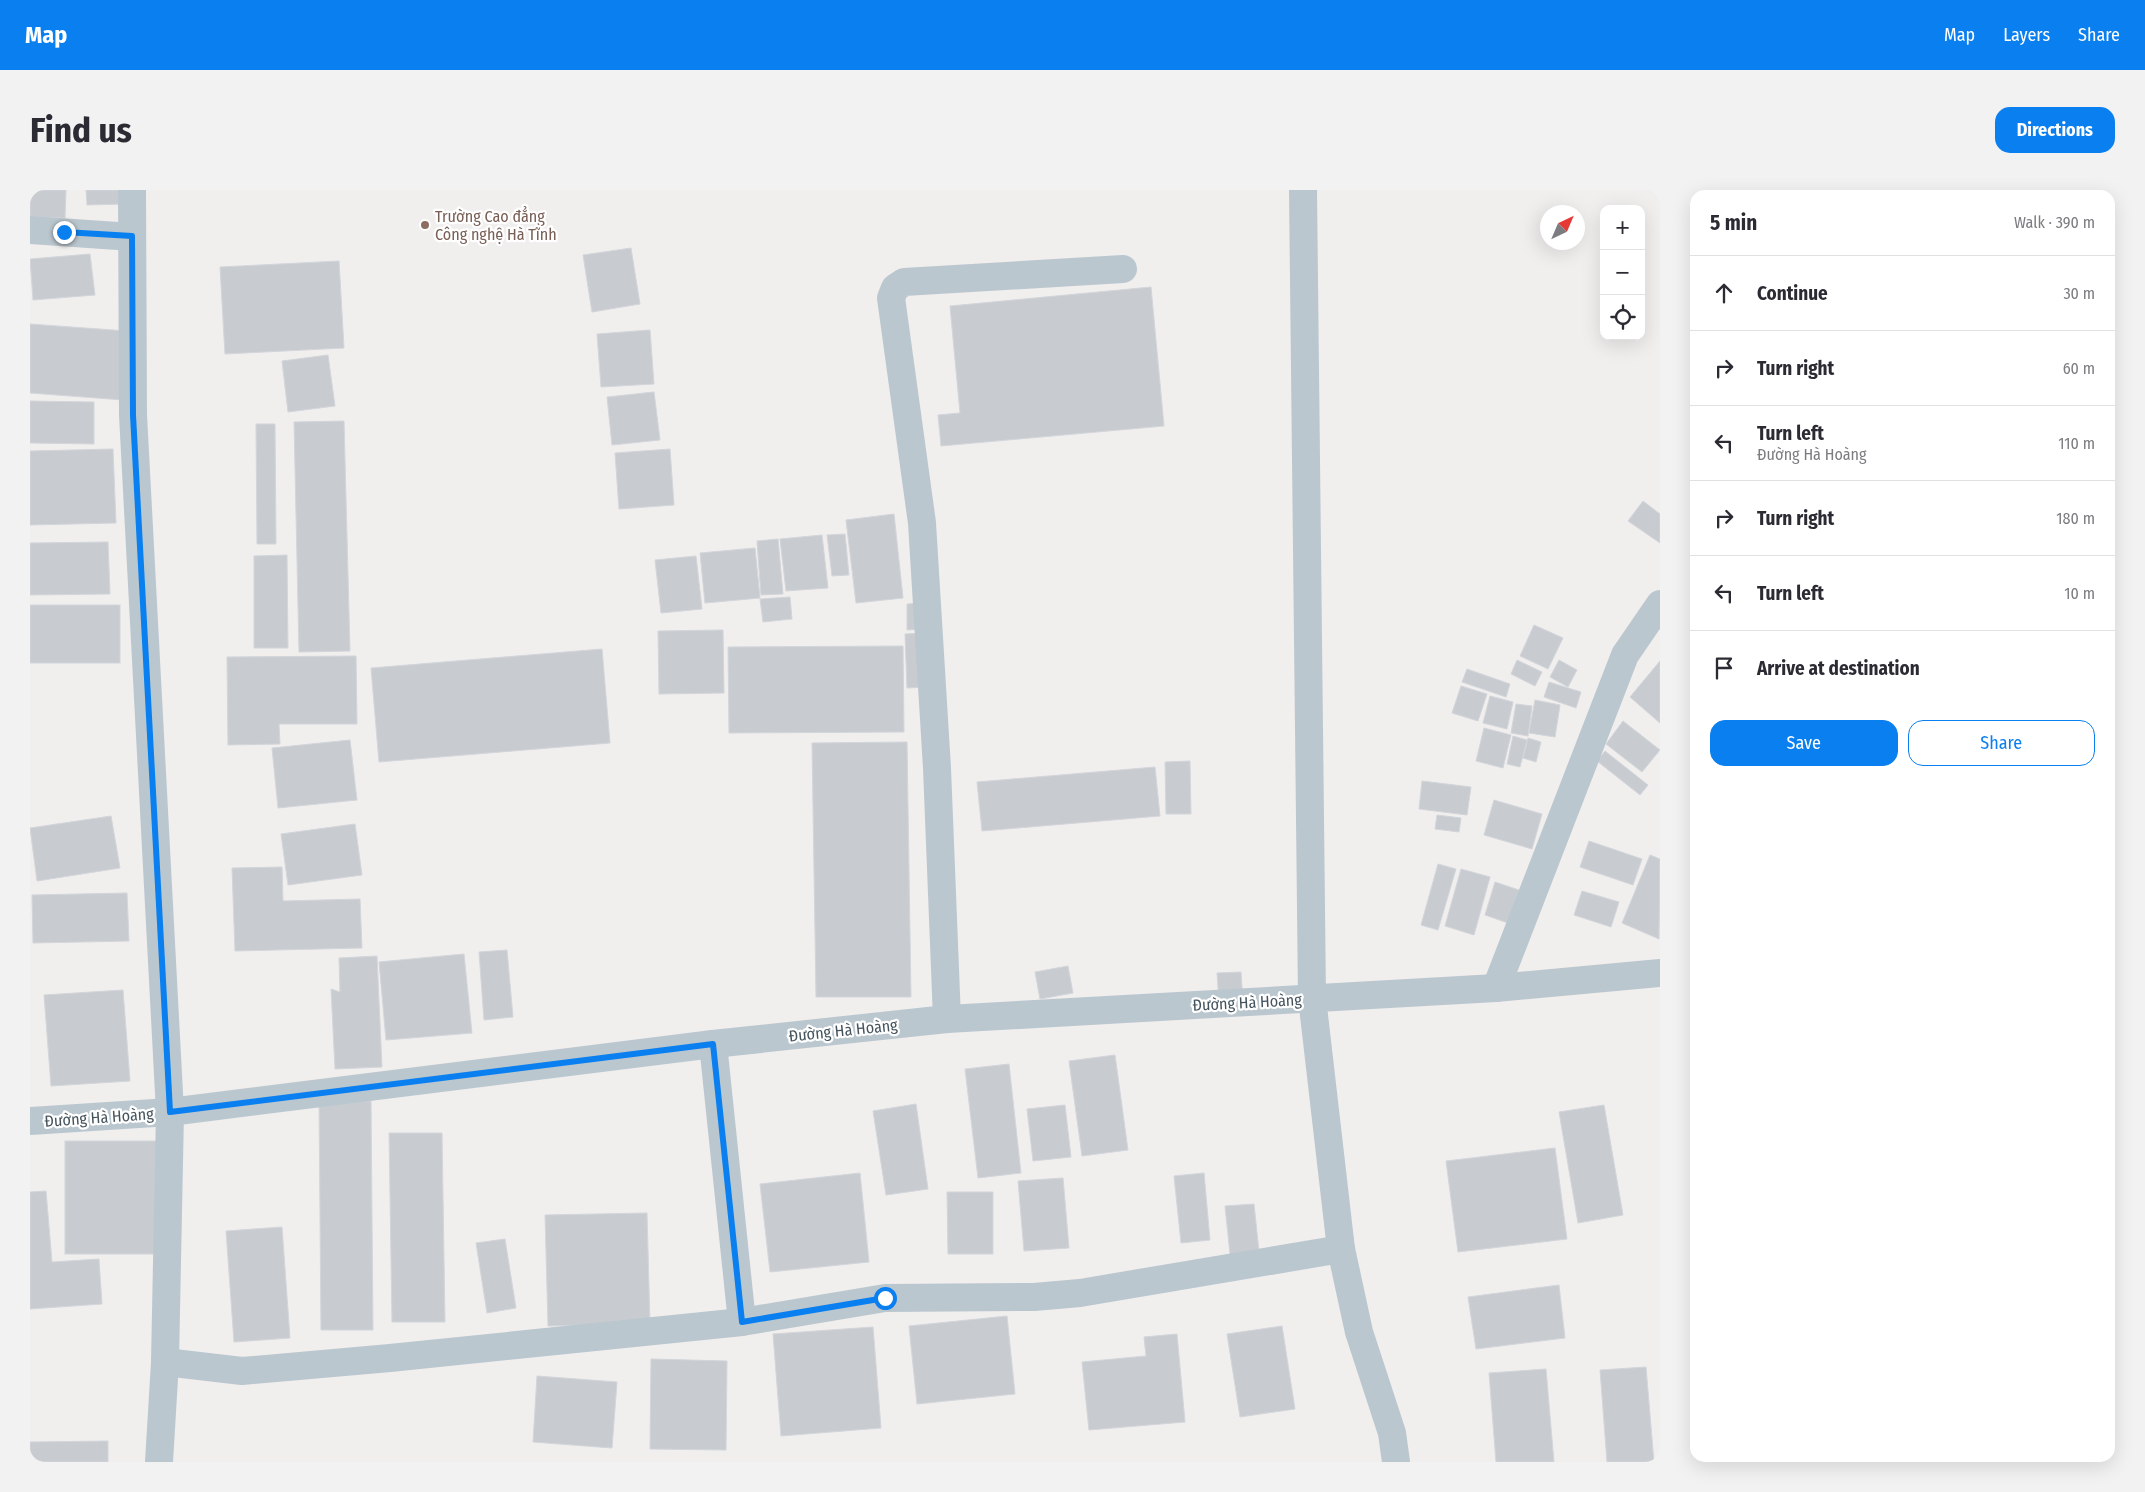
<!DOCTYPE html>
<html lang="en">
<head>
<meta charset="utf-8">
<style>
  :root { --surface:#fff; --page:#f2f2f3; --text:#2b2b33; --muted:#7c7c81; --line:#e1e1e2; --accent:#0a7fef }
  body { margin:0; font-family:"Fira Sans Condensed",sans-serif; background:var(--page); color:var(--text) }
  .controls { position:absolute; right:15px; top:15px; display:grid; overflow:hidden; border-radius:10px; box-shadow:0 5px 20px #0002 }
  .controls button { width:45px; height:45px; display:grid; place-items:center; padding:0; border:0; border-bottom:1px solid var(--line); background:var(--surface); color:var(--text); font:25px sans-serif }
  .compass { position:absolute; left:1510px; top:15px; width:45px; height:45px; border-radius:50%; background:var(--surface); box-shadow:0 5px 20px #0002; rotate:44deg }
  .stop { position:absolute; width:15px; height:15px; margin:-11px; border:4px solid #0a7fef; border-radius:50%; background:#fff }
  .stop.end { background:#0a7fef; border-color:#fff; box-shadow:0 1px 5px #0008 }
  .list { margin:0; padding:0; list-style:none }
  h2 { display:flex; justify-content:space-between; align-items:center; height:65px; margin:0; padding:0 20px; font-size:21px }
  h2 small { font-size:16px; font-weight:400; color:var(--muted) }
  .list li { display:grid; grid-template-columns:32px 1fr auto; gap:15px; align-items:center; box-sizing:border-box; height:75px; padding:0 20px; border-top:1px solid var(--line) }
  .list b { display:block; font-size:19px; white-space:nowrap }
  .list p { margin:0; font-size:16px; white-space:nowrap; color:var(--muted) }
  .list em { font-size:16px; font-style:normal; color:var(--muted) }
  .actions { display:flex; gap:10px; padding:15px 20px }
  .actions a { flex:1; padding:11px 0; border:1px solid var(--accent); border-radius:15px; text-align:center; font-size:18px; color:var(--accent) }
  .actions .main { background:var(--accent); color:#fff }
  .icon { flex:none; width:28px; height:28px; fill:none; stroke:currentColor; stroke-width:2; stroke-linecap:round; stroke-linejoin:round }
  .map { position:relative; flex:none; width:1630px; height:1272px; overflow:hidden; border-radius:15px }
  header { display:flex; align-items:center; gap:30px; box-sizing:border-box; height:70px; padding:0 25px; background:var(--accent); color:#fff }
  header strong { font-size:24px }
  nav { display:flex; gap:28px; margin-inline-start:auto; font-size:18px }
  .intro { display:flex; align-items:center; justify-content:space-between; box-sizing:border-box; height:120px; padding:0 30px }
  h1 { margin:0; font-size:35px }
  .button { padding:12px 22px; border-radius:15px; background:var(--accent); color:#fff; font-size:18px; font-weight:700 }
  main { display:flex; gap:30px; padding:0 30px }
  aside { flex:1; background:var(--surface); border-radius:15px; box-shadow:0 5px 20px #0002 }
  .map>svg:first-child { display:block }
</style>
</head>
<body>
<header>
<strong>Map</strong>
<nav><a>Map</a><a>Layers</a><a>Share</a></nav>
</header>
<div class="intro"><h1>Find us</h1><a class="button">Directions</a></div>
<main>
<div class="map">
<svg width="1630" height="1272" viewBox="0 0 1630 1272">
  <rect width="100%" height="100%" fill="#f1eeee"/>
  <g fill="#c8ccd1" stroke="#d2d5da">
    <polygon points="0,0 36,0 35,28 0,27"/>
    <polygon points="56,0 94,0 94,14 57,15"/>
    <polygon points="601,58 610,114 562,122 553,65"/>
    <polygon points="60,64 65,105 3,110 0,69"/>
    <polygon points="309,71 314,158 195,164 190,77"/>
    <polygon points="1121,97 1134,236 911,256 908,225 930,223 920,116"/>
    <polygon points="0,134 97,141 93,210 0,203"/>
    <polygon points="620,140 624,194 571,197 567,144"/>
    <polygon points="298,165 305,216 258,222 252,171"/>
    <polygon points="624,202 630,250 582,255 577,207"/>
    <polygon points="0,211 64,212 64,254 0,253"/>
    <polygon points="314,231 320,461 269,462 264,232"/>
    <polygon points="226,234 245,234 246,354 227,354"/>
    <polygon points="83,259 86,333 0,335 0,261"/>
    <polygon points="640,259 644,315 589,319 585,263"/>
    <polygon points="1613,311 1630,324 1630,353 1598,331"/>
    <polygon points="864,324 873,408 826,413 816,330"/>
    <polygon points="815,344 819,385 802,386 797,345"/>
    <polygon points="792,345 798,398 756,401 750,349"/>
    <polygon points="748,349 753,404 731,405 727,351"/>
    <polygon points="78,352 80,404 0,405 0,353"/>
    <polygon points="725,358 730,408 675,413 670,363"/>
    <polygon points="257,365 258,458 224,458 224,366"/>
    <polygon points="666,366 672,419 631,423 625,370"/>
    <polygon points="760,407 762,429 733,432 730,409"/>
    <polygon points="894,413 895,439 877,440 877,414"/>
    <rect x="0" y="415" width="90" height="58"/>
    <polygon points="1504,435 1533,448 1518,479 1490,466"/>
    <polygon points="693,440 694,503 629,504 628,441"/>
    <polygon points="894,443 896,497 877,498 875,444"/>
    <polygon points="873,456 874,542 699,543 698,457"/>
    <polygon points="572,459 580,553 349,572 341,478"/>
    <polygon points="326,466 327,534 249,534 250,554 198,555 197,467"/>
    <polygon points="1487,470 1512,482 1505,496 1481,484"/>
    <polygon points="1529,470 1547,480 1538,497 1520,487"/>
    <polygon points="1630,471 1630,533 1600,507"/>
    <polygon points="1437,479 1480,494 1476,507 1432,492"/>
    <polygon points="1519,492 1551,502 1546,518 1514,507"/>
    <polygon points="1431,496 1457,504 1448,531 1422,523"/>
    <polygon points="1460,506 1483,512 1477,539 1453,533"/>
    <polygon points="1505,510 1530,515 1525,547 1499,543"/>
    <polygon points="1486,514 1502,516 1498,546 1481,543"/>
    <polygon points="1593,531 1630,560 1612,582 1576,554"/>
    <polygon points="1454,538 1481,545 1473,578 1446,571"/>
    <polygon points="1483,546 1497,550 1490,577 1477,574"/>
    <polygon points="1498,548 1511,552 1506,572 1493,568"/>
    <polygon points="320,550 327,610 248,618 242,558"/>
    <polygon points="877,552 881,807 786,807 782,553"/>
    <polygon points="1575,561 1618,595 1610,605 1567,571"/>
    <polygon points="1160,571 1161,624 1136,624 1135,572"/>
    <polygon points="1125,577 1130,626 952,641 947,592"/>
    <polygon points="1392,591 1441,597 1437,625 1389,619"/>
    <polygon points="1464,610 1512,624 1502,659 1454,645"/>
    <polygon points="1407,625 1431,628 1429,642 1405,639"/>
    <polygon points="81,626 90,678 7,691 0,638"/>
    <polygon points="325,634 332,685 258,695 251,644"/>
    <polygon points="1559,651 1612,669 1603,695 1550,677"/>
    <polygon points="1620,665 1630,669 1629,749 1592,733"/>
    <polygon points="1408,674 1426,679 1408,740 1391,735"/>
    <polygon points="252,677 253,711 330,709 332,758 205,761 202,678"/>
    <polygon points="1431,679 1460,687 1444,745 1415,736"/>
    <polygon points="1465,692 1489,700 1478,733 1455,725"/>
    <polygon points="1552,701 1589,712 1581,737 1544,725"/>
    <polygon points="97,703 99,751 3,753 2,705"/>
    <polygon points="477,760 483,827 454,830 449,762"/>
    <polygon points="434,764 442,843 356,850 349,772"/>
    <polygon points="347,766 352,877 305,879 301,799 310,802 309,768"/>
    <polygon points="1038,776 1043,803 1010,809 1005,782"/>
    <polygon points="1211,782 1213,811 1189,812 1187,783"/>
    <polygon points="93,800 100,891 21,896 14,805"/>
    <polygon points="1085,865 1098,960 1052,966 1039,871"/>
    <polygon points="979,874 991,983 948,988 935,879"/>
    <polygon points="289,911 341,911 343,1140 291,1140"/>
    <polygon points="886,914 898,999 856,1005 843,921"/>
    <polygon points="1035,915 1041,967 1003,971 997,919"/>
    <polygon points="1574,915 1593,1025 1548,1033 1529,922"/>
    <polygon points="359,943 412,943 415,1132 362,1132"/>
    <rect x="35" y="951" width="95" height="113"/>
    <polygon points="1525,958 1537,1049 1428,1062 1416,971"/>
    <polygon points="830,983 839,1072 740,1082 730,994"/>
    <polygon points="1174,983 1180,1050 1151,1053 1144,986"/>
    <polygon points="1033,988 1039,1058 994,1061 988,991"/>
    <polygon points="16,1001 22,1072 69,1069 72,1114 0,1119 0,1002"/>
    <polygon points="917,1002 963,1002 963,1064 918,1064"/>
    <polygon points="1224,1014 1230,1071 1201,1074 1195,1016"/>
    <polygon points="617,1023 620,1134 518,1136 515,1025"/>
    <polygon points="252,1037 260,1148 204,1152 196,1041"/>
    <polygon points="475,1049 486,1118 457,1123 446,1053"/>
    <polygon points="1529,1095 1535,1148 1446,1159 1438,1107"/>
    <polygon points="977,1126 985,1204 887,1214 879,1136"/>
    <polygon points="1252,1136 1265,1219 1210,1227 1197,1144"/>
    <polygon points="843,1137 851,1238 751,1246 743,1144"/>
    <polygon points="1147,1144 1155,1232 1059,1240 1052,1172 1116,1166 1114,1147"/>
    <polygon points="621,1169 697,1171 696,1260 620,1259"/>
    <polygon points="1616,1177 1624,1272 1577,1272 1570,1180"/>
    <polygon points="1516,1179 1524,1272 1466,1272 1459,1183"/>
    <polygon points="507,1186 587,1192 582,1258 503,1252"/>
    <polygon points="78,1251 78,1272 0,1272 0,1252"/>
  </g>
  <g fill="none" stroke-linecap="round" stroke-linejoin="round">
    <g stroke="#bbc7cf" stroke-width="28">
      <polyline points="102,0 103,225 140,922 135,1172 129,1272"/>
      <polyline points="1273,0 1282,808 1311,1059 1329,1142 1362,1243 1366,1272"/>
      <polyline points="0,40 102,47"/>
      <polyline points="1466,798 1595,465 1630,414"/>
      <polyline points="917,829 907,578 892,333 861,108 865,98 874,92 1093,79"/>
      <polyline points="683,854 712,1132"/>
      <polyline points="0,931 140,922 683,854 917,829 1466,798 1630,783"/>
      <polyline points="135,1172 212,1181 360,1168 712,1132 855,1108 1004,1107 1050,1103 1311,1059"/>
    </g>
  </g>
  <g fill="none" stroke-linecap="round" stroke-linejoin="round">
    <polyline stroke="#0a7fef" stroke-width="6" points="34,42 102,46 103,225 140,922 683,854 712,1132 855,1108"/>
  </g>
  <circle fill="#8d6e63" stroke="#fff" stroke-width="2" cx="395" cy="35" r="5"/>
  <g text-anchor="middle" stroke-width="4.5" stroke-linejoin="round" paint-order="stroke">
    <g font-size="16" fill="#785e54" stroke="#fff" text-anchor="start">
      <text x="405" y="32">Trường Cao đẳng<tspan x="405" dy="18">Công nghệ Hà Tĩnh</tspan></text>
    </g>
    <g font-size="16" fill="#45535d" stroke="#fff">
      <text transform="translate(1217 812) rotate(-3)" y="6">Đường Hà Hoàng</text>
      <text transform="translate(813 840) rotate(-6)" y="6">Đường Hà Hoàng</text>
      <text transform="translate(69 927) rotate(-4)" y="6">Đường Hà Hoàng</text>
    </g>
  </g>
</svg>
<div class="controls">
<button>+</button>
<button>−</button>
<button><svg class="icon" aria-label="locate" viewBox="0 0 24 24"><circle cx="12" cy="12" r="6"/><path d="M12 2v4M12 18v4M2 12h4M18 12h4"/></svg></button>
</div>
<svg class="compass" viewBox="-18 -18 36 36"><path d="M0-13l5 13h-10z" fill="#e53935"/><path d="M0 13l5-13h-10z" fill="#7c7c81"/></svg>
<div class="stop" style="left:855px;top:1108px"></div>
<div class="stop end" style="left:34px;top:42px"></div>
</div>
<aside>
<h2>5 min<small>Walk · 390 m</small></h2>
<ul class="list">
<li><svg class="icon" aria-label="ahead" viewBox="0 0 24 24"><path d="M12 20V5M6 11l6-6 6 6"/></svg><div><b>Continue</b></div><em>30 m</em></li>
<li><svg class="icon" aria-label="right" viewBox="0 0 24 24"><path d="M7 20v-9h11M14 6l5 5-5 5"/></svg><div><b>Turn right</b></div><em>60 m</em></li>
<li><svg class="icon" aria-label="left" viewBox="0 0 24 24"><path d="M17 20v-9H6M10 6l-5 5 5 5"/></svg><div><b>Turn left</b><p>Đường Hà Hoàng</p></div><em>110 m</em></li>
<li><svg class="icon" aria-label="right" viewBox="0 0 24 24"><path d="M7 20v-9h11M14 6l5 5-5 5"/></svg><div><b>Turn right</b></div><em>180 m</em></li>
<li><svg class="icon" aria-label="left" viewBox="0 0 24 24"><path d="M17 20v-9H6M10 6l-5 5 5 5"/></svg><div><b>Turn left</b></div><em>10 m</em></li>
<li><svg class="icon" aria-label="arrive" viewBox="0 0 24 24"><path d="M6 21V4h12l-3 4 3 4H6"/></svg><div><b>Arrive at destination</b></div></li>
</ul>
<div class="actions"><a class="main">Save</a><a>Share</a></div>
</aside>
</main>
</body>
</html>
